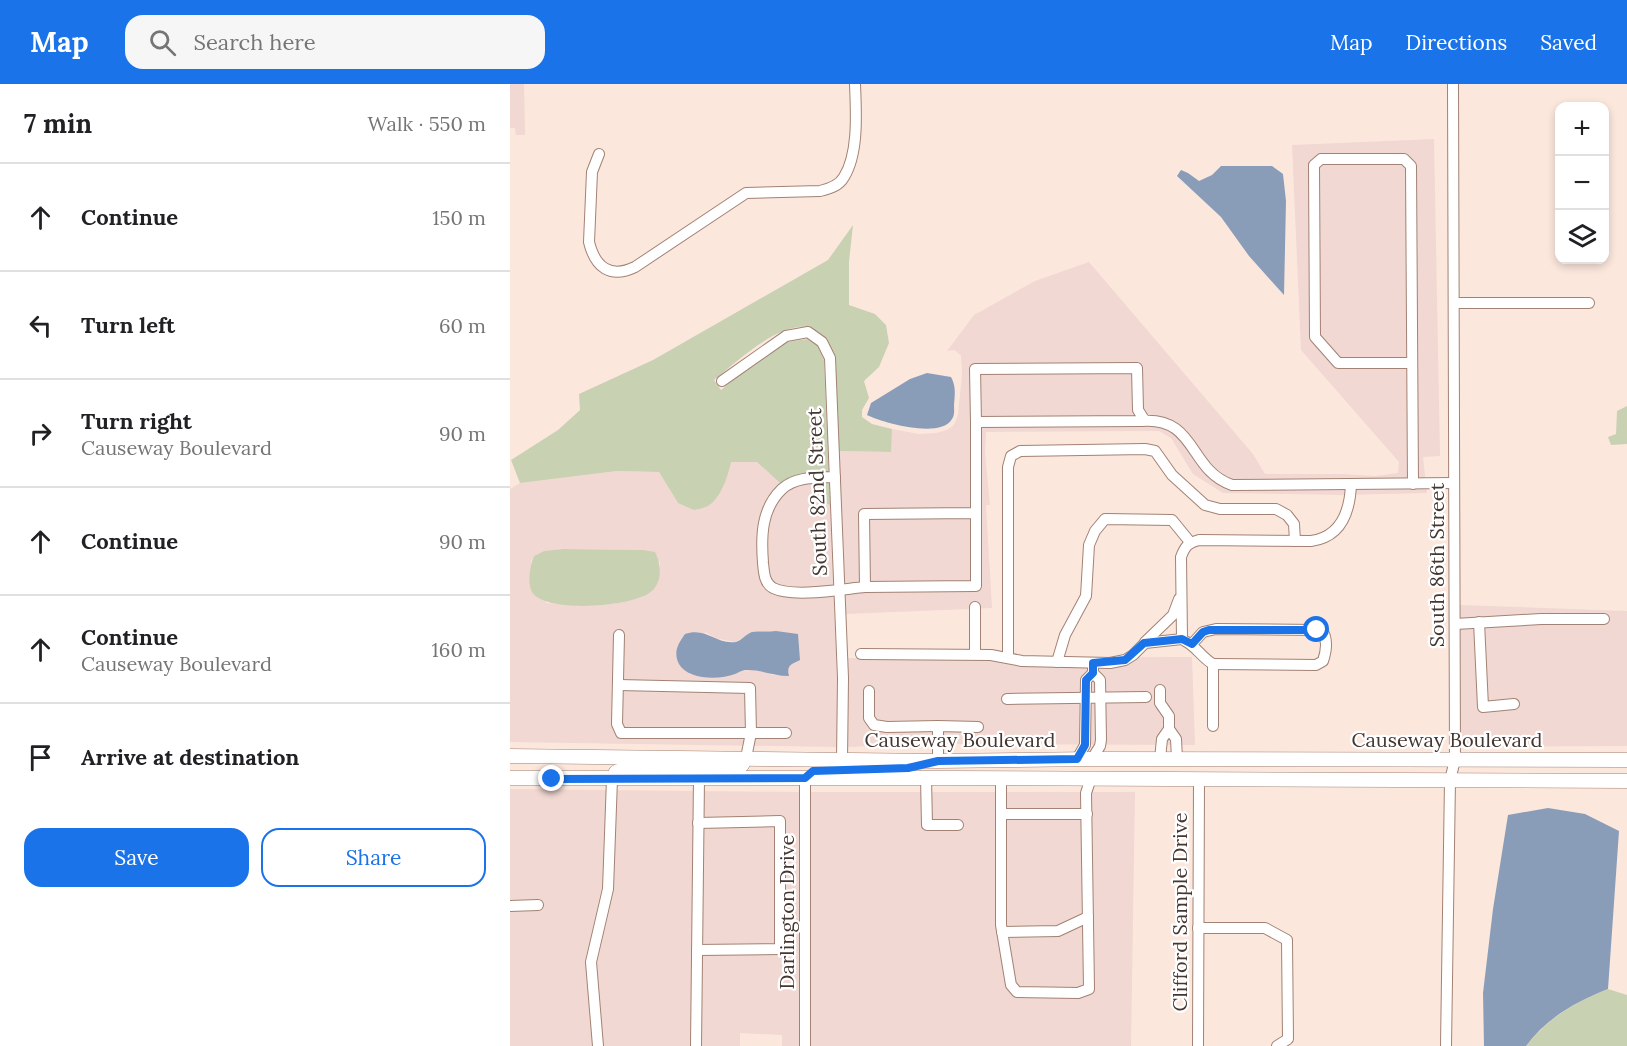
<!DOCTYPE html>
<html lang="en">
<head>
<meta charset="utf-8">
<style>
  :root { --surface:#fff; --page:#f6f6f6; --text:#202124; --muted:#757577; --line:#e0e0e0; --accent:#1a73e8 }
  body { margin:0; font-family:Lora,serif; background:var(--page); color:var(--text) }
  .controls { position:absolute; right:18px; top:18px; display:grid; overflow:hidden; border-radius:12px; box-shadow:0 3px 9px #0003 }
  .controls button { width:54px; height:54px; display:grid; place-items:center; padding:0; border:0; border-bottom:2px solid var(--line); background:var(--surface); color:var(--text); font:30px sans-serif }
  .stop { position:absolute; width:18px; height:18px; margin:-14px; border:4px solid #1a73e8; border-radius:50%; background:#fff }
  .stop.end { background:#1a73e8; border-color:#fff; box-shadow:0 2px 6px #0008 }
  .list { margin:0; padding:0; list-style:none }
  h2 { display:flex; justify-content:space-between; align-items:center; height:78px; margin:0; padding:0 24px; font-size:26px }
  h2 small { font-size:20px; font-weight:400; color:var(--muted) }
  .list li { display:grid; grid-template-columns:39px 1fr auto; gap:18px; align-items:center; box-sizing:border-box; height:108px; padding:0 24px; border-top:2px solid var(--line) }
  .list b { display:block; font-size:22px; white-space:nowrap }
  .list p { margin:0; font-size:20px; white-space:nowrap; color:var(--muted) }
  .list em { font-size:20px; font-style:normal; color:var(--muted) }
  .actions { display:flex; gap:12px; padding:18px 24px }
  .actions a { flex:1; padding:14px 0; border:2px solid var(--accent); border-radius:18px; text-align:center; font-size:21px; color:var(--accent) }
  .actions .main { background:var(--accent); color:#fff }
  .icon { flex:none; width:33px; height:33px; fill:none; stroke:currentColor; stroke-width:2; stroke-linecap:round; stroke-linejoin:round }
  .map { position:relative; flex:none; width:1117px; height:962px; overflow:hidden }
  header { display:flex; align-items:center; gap:36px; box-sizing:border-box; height:84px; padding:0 30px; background:var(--accent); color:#fff }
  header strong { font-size:28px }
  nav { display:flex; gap:33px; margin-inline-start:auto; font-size:21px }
  .search { width:420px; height:54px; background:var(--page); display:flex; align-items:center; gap:15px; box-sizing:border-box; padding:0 21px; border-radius:18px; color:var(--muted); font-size:22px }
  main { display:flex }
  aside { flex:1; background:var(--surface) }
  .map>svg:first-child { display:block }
</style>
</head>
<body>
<header>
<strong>Map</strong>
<div class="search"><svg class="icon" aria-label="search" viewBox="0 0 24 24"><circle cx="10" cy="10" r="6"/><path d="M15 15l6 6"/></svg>Search here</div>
<nav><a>Map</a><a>Directions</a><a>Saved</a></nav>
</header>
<main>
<aside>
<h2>7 min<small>Walk · 550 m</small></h2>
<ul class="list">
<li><svg class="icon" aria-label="ahead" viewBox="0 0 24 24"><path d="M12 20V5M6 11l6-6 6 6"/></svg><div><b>Continue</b></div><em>150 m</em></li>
<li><svg class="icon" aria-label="left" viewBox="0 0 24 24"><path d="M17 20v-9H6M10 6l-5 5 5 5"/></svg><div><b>Turn left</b></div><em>60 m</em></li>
<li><svg class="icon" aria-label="right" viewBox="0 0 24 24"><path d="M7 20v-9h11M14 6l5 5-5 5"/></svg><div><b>Turn right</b><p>Causeway Boulevard</p></div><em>90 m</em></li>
<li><svg class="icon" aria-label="ahead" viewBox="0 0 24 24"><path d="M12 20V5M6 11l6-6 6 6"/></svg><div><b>Continue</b></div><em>90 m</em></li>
<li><svg class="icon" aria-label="ahead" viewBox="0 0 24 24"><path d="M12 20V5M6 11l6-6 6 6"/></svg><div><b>Continue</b><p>Causeway Boulevard</p></div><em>160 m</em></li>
<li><svg class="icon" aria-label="arrive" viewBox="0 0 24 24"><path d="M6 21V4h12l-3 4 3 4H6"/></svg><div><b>Arrive at destination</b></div></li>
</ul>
<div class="actions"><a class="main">Save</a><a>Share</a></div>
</aside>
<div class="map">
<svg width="1117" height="962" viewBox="0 0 1117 962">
  <rect width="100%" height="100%" fill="#fce7dd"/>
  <g fill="#f1d8d2" fill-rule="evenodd">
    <polygon points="0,0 14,0 15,51 6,51 5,44 0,44"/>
    <polygon points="924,55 930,372 913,373 917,409 832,411 713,409 683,390 661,354 649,347 476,348 475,368 480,421 476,421 482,524 336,530 329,367 380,368 382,345 409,350 426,349 437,346 444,341 448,331 452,290 451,271 444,266 437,267 464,231 525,197 579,178 743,370 755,390 831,390 865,392 888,389 889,378 791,266 782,61"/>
    <path d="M221,378H247L270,399L311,397L315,419L320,421L327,594V663L0,658V405L10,399L107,387L149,388L168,419L210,407ZM53,465L133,466L150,478V489L147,498L141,508L104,520L60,521L36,519L21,478L24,472L34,467ZM266,547L288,562L290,575L280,580L277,586L278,591H262L252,586H239L205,593L179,590L195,548L205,554L225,558L244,548Z"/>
    <polygon points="950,521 1117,527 1117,662 951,663"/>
    <polygon points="682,573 685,661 415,660 337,663 337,574"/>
    <polygon points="0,705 290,708 289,962 272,962 272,951 230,949 230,962 0,962"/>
    <polygon points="301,708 625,708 621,962 300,962"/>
  </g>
  <g fill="#c9d1b3">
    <path d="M343,141L339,178V221L365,230L376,241L379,259L369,283L354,297L359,314L352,326V333L362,340L382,345L381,368L329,367L325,273L316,255L301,243C268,238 229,276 204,296L211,306L243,280L277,258L297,255L308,262L314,276L320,421L315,419L310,397L270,399L247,378H221C218,392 211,414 198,422C194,424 188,425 184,426L168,419L149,388L107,387L10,399L1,376L48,346L70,326L69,310L143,276L318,176Z"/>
    <polygon points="1117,322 1117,360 1101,361 1098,353 1106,350 1107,327"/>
    <path d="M53,465L133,466L145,468C151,480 153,496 142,507C125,523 35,530 22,508C17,499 20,481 24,472L34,467Z"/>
    <path d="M1098,905L1117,911V962H1016C1041,932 1062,920 1098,905Z"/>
  </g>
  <g fill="#899db9">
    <polygon points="711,82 762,82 773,90 776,117 774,211 739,172 711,133 667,92 671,86 678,89 689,97 702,91"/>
    <path d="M417,289L441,293C446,302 445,310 444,321C444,325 445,331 442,335C431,355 373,339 357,331L361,319L400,295Z"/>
    <path d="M266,547L288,550L290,576C282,580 276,581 279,592C264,592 252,586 238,586C232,586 230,588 225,590C209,596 178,596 169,580C163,568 168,560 175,550C197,543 206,561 226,558C232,556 236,550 242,548C250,547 258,548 266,547Z"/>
    <path d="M1038,724L1075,730L1109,747L1098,905C1065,918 1037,934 1016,962H974L973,909L983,825L998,731Z"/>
  </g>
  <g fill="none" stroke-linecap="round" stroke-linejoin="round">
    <defs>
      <g id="minor">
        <path d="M89,70L82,88L79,158C85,183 100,195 125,183L236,109L310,107C319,105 329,102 334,93C349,69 346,27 345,0"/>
        <polyline points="944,219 1079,219"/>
        <polyline points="902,279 828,279 805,253 804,81 811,75 894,75 901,82 903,400"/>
        <polyline points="212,297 276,252 298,248 312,258 320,274 333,594 332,676"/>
        <path d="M635,337L628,326L627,284L465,285L466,338L631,337C687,332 678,386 722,401L944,399"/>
        <path d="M325,393C307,394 286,392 272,405C251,425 251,453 253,479C254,488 254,499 263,504C283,514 333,505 355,503"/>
        <polyline points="465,429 354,430 355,503 466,502 466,338"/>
        <polyline points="969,538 973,623 1004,620"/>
        <polyline points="945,540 1031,535 1094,535"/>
        <polyline points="109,551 107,640 111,649 241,649 236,674"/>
        <path d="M675,557C686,562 692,574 703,580V642"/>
        <polyline points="635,558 663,531 669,515"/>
        <path d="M682,560L693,548L706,545L807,546L813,548C818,557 816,568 813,577L806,581L703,580"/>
        <path d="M351,570L481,571L512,577L600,579L615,576L623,571L635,559L672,555L671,473C675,462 678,459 689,456L801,457C831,453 840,428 841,400"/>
        <polyline points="465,570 465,523"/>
        <polyline points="498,574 498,383 501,372 510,367 635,365 645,367 662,391 695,421 710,425 766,425 777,431 784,440 785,457"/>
        <polyline points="547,578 555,551 576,512 579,461 585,447 595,435 662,436 680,458"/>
        <polyline points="109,601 240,604 241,649 276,649"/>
        <polyline points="650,606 650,619 659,632 659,645 666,655 667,675"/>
        <polyline points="359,607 359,634 364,641 377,643 428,642"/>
        <polyline points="497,615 636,613"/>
        <polyline points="567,675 575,661 576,596 583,589 583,579"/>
        <polyline points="582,675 590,662 591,656 590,596 583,589"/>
        <polyline points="650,675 652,655 659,645"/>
        <polyline points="428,677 428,642 468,643"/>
        <polyline points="416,694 417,741 448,741"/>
        <polyline points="491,694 491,841 501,901 507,908 568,909 579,905 576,709 581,694"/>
        <polyline points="491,730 577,730"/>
        <polyline points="0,822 28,821"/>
        <polyline points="688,844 755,844 777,856 778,955 767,962"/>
        <polyline points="492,848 548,847 578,833"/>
        <polyline points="187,866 270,865 270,737 188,739"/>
        <polyline points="88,962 81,878 98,805 102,695"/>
        <polyline points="186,962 189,694"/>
        <polyline points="295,962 295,694"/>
        <polyline points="688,962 689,695"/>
        <polyline points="936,962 940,696 945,676 943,0"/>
      </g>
      <g id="major">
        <polyline points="0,672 428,677 582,675 1117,676"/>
        <polyline points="0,694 442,694 1117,697"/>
        <polyline points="102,695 106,688 115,685 228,684 232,681 236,674"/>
      </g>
    </defs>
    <use href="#minor" stroke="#a28274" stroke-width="12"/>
    <use href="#major" stroke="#a28274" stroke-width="15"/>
    <use href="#minor" stroke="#fff" stroke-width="10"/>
    <use href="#major" stroke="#fff" stroke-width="14"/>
  </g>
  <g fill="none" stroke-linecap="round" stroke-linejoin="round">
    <polyline stroke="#1a73e8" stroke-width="8" points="42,695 295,694 303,687 398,684 428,677 567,675 575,661 576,596 583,589 583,579 615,576 634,559 672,555 682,560 693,548 699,546 807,546"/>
  </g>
  <g text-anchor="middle" stroke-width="4.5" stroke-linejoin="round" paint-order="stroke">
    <g font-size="20" fill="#443630" stroke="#fff">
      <text transform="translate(307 408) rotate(-92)" y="7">South 82nd Street</text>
      <text transform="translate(927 481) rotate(-90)" y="7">South 86th Street</text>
      <text x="450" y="663">Causeway Boulevard</text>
      <text x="937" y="663">Causeway Boulevard</text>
      <text transform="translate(277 828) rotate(-90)" y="7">Darlington Drive</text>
      <text transform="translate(670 828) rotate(-90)" y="7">Clifford Sample Drive</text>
    </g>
  </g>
</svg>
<div class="controls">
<button>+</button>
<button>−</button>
<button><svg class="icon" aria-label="layers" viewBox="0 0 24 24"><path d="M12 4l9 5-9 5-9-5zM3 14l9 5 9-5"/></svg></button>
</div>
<div class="stop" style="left:807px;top:546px"></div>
<div class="stop end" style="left:42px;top:695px"></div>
</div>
</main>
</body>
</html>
